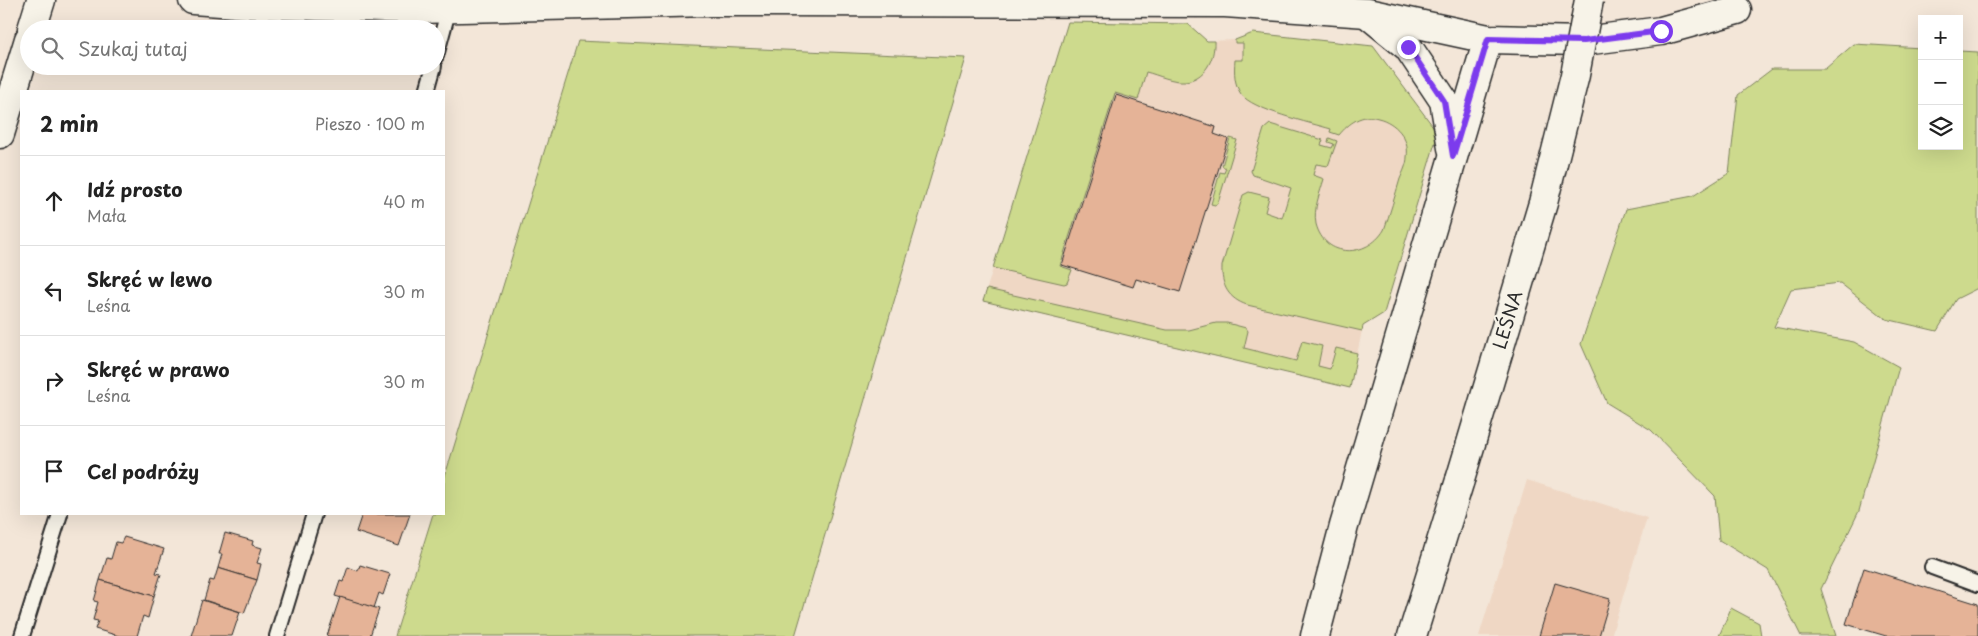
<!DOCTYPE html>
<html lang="pl">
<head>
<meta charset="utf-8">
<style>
  :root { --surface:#fff; --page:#f6f6f6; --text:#222; --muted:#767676; --line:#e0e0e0 }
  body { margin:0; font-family:"Playpen Sans",sans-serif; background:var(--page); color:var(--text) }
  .controls { position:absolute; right:15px; top:15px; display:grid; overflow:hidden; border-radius:0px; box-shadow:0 5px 20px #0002 }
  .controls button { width:45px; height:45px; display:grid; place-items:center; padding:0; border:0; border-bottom:1px solid var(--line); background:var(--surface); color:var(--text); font:25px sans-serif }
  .stop { position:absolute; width:15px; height:15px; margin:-11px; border:4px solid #7c3aed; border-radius:50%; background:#fff }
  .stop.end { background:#7c3aed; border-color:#fff; box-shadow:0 1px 5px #0008 }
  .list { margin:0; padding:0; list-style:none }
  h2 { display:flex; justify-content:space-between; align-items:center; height:65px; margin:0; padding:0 20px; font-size:21px }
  h2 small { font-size:16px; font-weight:400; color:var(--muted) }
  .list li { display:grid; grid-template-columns:32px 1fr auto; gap:15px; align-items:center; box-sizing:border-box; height:90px; padding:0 20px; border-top:1px solid var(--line) }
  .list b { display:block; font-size:19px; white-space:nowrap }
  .list p { margin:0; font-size:16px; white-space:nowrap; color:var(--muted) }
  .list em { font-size:16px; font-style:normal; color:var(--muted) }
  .icon { flex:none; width:28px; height:28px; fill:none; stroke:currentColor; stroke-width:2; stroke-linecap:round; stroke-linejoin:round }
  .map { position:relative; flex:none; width:1978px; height:636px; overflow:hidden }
  .search { position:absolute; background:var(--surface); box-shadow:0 5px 20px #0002; left:20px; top:20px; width:425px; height:55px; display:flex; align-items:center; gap:12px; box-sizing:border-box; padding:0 18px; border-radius:28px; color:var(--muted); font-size:19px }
  .panel { position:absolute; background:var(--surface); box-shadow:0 5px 20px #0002; left:20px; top:90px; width:425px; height:425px; border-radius:0px }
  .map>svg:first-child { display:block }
</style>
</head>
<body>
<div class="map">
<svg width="1978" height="636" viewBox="0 0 1978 636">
  <rect width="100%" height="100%" fill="#f3e6d8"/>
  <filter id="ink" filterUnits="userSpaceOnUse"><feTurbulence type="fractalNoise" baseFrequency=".02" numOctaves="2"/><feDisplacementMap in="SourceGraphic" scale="10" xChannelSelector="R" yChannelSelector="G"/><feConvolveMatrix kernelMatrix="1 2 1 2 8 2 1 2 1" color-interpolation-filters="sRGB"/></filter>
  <g filter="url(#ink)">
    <g fill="#efd7c4">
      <polygon points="1068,22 1188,24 1207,41 1235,40 1253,33 1373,46 1438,133 1384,313 1363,326 1350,388 983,301"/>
      <polygon points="1527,480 1647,518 1611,636 1479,636"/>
    </g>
    <g fill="#cdda8d" stroke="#7c825c">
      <path d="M1068,22L1188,24L1207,41H1214C1215,59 1205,79 1185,81C1172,82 1158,75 1146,72L1138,100L1115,93L1060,266L1072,270L1067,283L1064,284L993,268Z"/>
      <path d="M1253,33L1373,46L1438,133L1384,313L1363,326L1362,331L1247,305C1229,299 1221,286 1222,266L1243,195L1249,192L1269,197L1265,212L1282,218L1291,188L1253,175L1251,171L1264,129L1270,124L1323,140L1321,145L1332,148L1334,144L1328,142L1329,138L1337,141L1328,166L1316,164L1313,175L1324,179C1320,193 1313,209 1316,224C1325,259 1367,258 1384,230C1390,213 1395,196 1400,179C1403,172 1407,164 1407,157C1410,138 1395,122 1378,118C1362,113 1349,123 1339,135L1330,132L1331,129C1311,123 1252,110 1241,94C1234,84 1234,72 1235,60H1243V43H1235V40Z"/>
      <polygon points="578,41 966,58 795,636 395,636 433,514 444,514 444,479"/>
      <polygon points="1854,44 1922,48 1922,146 1959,146 1959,51 1978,52 1978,288 1956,299 1937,331 1886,319 1840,283 1791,289 1774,327 1854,342 1899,367 1859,511 1821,589 1836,636 1801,636 1768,570 1719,540 1715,496 1651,430 1607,403 1581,344 1626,209 1693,196 1729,173 1738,95 1772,69 1825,69"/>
      <polygon points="1230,138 1237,140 1218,203 1215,205 1211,204 1220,172 1224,173 1226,168 1222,166"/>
      <polygon points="987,289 1167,330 1189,330 1216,323 1227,323 1246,328 1248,331 1244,348 1296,361 1302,341 1322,346 1318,366 1330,369 1336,348 1357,353 1350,388 983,301"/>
      <polygon points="1731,608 1759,623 1761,636 1719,636"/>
    </g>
    <g fill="#e5b397" stroke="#2b2b2b">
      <polygon points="1116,95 1216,127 1214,134 1228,139 1180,292 1136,279 1133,287 1062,265"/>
      <polygon points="362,514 410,514 399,546 356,532"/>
      <polygon points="225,533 253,541 252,545 262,548 257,563 261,564 257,580 218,568 222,554 219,554"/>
      <polygon points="124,537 164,549 156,573 161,574 154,596 100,580 107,558 111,559 116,542 121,543"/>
      <polygon points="360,565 390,574 383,595 379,593 374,608 335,596 340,581 343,582 348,567 358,571"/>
      <polygon points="218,568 257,580 244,613 204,600 210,580 214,581"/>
      <polygon points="1864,568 1978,604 1978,636 1886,636 1846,624"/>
      <polygon points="100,580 154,596 148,618 143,616 137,636 119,636 95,629 98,621 93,620 98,602 94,601"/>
      <polygon points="1555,583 1610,599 1599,636 1539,636"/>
      <polygon points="340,597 379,609 370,636 327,636"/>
      <polygon points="202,600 240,612 232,636 191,636"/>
    </g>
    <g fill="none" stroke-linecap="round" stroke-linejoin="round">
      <defs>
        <g id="service">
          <polyline points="436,56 449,8"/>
          <polyline points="427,91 434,66"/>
          <polyline points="1932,567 1978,584"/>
          <polyline points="22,636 60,514"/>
          <polyline points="277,636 314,514"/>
        </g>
        <g id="minor">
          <polyline points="193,0 248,4 419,9 711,2 1225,3 1367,13 1488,39 1584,41 1661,31 1737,10"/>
          <polyline points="1370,16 1408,47 1444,101 1452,148"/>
          <polyline points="32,29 41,0"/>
          <polyline points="0,134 29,39"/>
          <polyline points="1315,636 1344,526 1488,39"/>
          <polyline points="1412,636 1460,480"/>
        </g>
      </defs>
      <use href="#service" stroke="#2b2b2b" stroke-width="18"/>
      <use href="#minor" stroke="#2b2b2b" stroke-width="31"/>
      <use href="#service" stroke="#f7f3e8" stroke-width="14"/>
      <use href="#minor" stroke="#f7f3e8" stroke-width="28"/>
      <defs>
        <polyline id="minor-bridge" points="1460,480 1543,203 1575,75 1589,0"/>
      </defs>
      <use href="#minor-bridge" stroke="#2b2b2b" stroke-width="31" stroke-linecap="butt"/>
      <use href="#minor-bridge" stroke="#f7f3e8" stroke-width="28"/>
    </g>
  </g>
  <g fill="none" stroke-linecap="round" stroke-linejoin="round" filter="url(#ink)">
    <polyline stroke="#7c3aed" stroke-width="6" points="1408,47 1444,101 1453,156 1488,39 1584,41 1661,31"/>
  </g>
  <g text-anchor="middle" stroke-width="4" stroke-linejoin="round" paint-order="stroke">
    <g font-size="18" fill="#2b2b2b" stroke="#f7f3e8">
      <text transform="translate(1508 320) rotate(-73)" y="6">LEŚNA</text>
    </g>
  </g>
</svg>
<div class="controls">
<button>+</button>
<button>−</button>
<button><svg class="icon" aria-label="layers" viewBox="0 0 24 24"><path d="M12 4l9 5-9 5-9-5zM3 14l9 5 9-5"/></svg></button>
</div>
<div class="stop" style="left:1661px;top:31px"></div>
<div class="stop end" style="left:1408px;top:47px"></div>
<div class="search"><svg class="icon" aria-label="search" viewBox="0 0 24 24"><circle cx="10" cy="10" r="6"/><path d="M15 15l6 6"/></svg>Szukaj tutaj</div>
<section class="panel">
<h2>2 min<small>Pieszo · 100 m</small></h2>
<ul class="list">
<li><svg class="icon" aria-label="ahead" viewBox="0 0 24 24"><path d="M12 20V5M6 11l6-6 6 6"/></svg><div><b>Idź prosto</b><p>Mała</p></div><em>40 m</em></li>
<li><svg class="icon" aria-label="left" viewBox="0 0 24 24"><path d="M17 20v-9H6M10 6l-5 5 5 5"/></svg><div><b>Skręć w lewo</b><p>Leśna</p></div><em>30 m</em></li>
<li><svg class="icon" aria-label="right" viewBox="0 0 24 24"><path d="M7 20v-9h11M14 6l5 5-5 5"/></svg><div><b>Skręć w prawo</b><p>Leśna</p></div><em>30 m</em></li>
<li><svg class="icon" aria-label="arrive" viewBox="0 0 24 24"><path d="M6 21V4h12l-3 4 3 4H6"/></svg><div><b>Cel podróży</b></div></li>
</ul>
</section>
</div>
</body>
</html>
